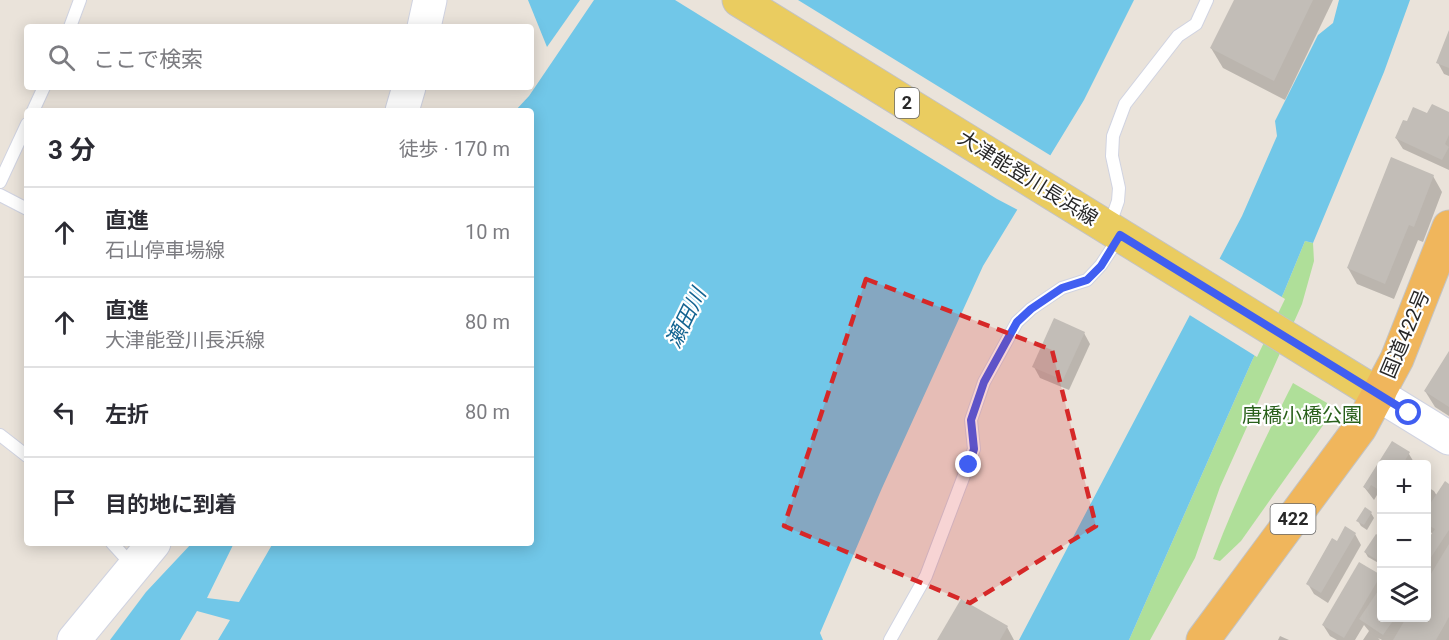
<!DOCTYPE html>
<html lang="ja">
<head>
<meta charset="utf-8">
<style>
  :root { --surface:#fff; --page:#f7f7f7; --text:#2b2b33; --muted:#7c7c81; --line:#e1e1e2 }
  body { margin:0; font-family:Roboto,"Noto Sans JP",sans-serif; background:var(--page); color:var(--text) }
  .controls { position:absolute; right:18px; bottom:18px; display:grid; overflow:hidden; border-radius:6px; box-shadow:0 3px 15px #0003 }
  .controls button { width:54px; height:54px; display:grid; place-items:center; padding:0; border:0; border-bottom:2px solid var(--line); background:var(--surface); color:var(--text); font:30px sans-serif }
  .stop { position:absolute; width:18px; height:18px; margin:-14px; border:4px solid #405ef1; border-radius:50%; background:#fff }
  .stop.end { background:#405ef1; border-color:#fff; box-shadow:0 2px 6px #0008 }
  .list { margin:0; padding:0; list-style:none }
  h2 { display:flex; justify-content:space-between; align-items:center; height:78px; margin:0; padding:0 24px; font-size:26px }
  h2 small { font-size:20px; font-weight:400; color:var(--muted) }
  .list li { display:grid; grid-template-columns:39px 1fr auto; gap:18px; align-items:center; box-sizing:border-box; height:90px; padding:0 24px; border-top:2px solid var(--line) }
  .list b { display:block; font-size:22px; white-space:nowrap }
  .list p { margin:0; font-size:20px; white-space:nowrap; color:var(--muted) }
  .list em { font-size:20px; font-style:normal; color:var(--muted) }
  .icon { flex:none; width:33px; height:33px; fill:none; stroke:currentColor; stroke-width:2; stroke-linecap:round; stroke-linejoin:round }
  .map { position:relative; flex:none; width:1449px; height:640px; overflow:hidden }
  .search { position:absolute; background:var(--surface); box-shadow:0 3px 15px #0003; left:24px; top:24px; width:510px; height:66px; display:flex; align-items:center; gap:15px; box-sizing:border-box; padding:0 21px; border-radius:6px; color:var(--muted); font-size:22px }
  .panel { position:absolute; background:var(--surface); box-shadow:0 3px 15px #0003; left:24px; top:108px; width:510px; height:438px; border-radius:6px }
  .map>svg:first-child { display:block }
</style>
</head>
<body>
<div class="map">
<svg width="1449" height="640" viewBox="0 0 1449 640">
  <rect width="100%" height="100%" fill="#eae3da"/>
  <g fill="#afdf99">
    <polygon points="1305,241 1313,243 1314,261 1302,304 1220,487 1195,558 1150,640 1129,640 1251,363 1284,292"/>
    <path d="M1293,383L1327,403L1331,414L1241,541L1220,561L1213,559C1236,498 1264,440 1293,383Z"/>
  </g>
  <g fill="#71c7e8">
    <polygon points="528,0 580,0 547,47"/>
    <polygon points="594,0 1134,0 1084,100 983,266 882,488 820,633 823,640 218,640 230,620 197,611 180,640 110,640 146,592 192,543 234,543 207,598 239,602 273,543 531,543 531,111 515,111 529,96"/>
    <polygon points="1339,0 1410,0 1384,72 1313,243 1305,241 1284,292 1251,363 1129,640 1019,640 1242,216 1277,136 1275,121 1318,35 1333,23"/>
  </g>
  <g fill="#eae3da">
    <polygon points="675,0 798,0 1053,157 1020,211 997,199"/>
    <polygon points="1217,257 1285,299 1257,357 1188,314"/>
  </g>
  <g fill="#0003">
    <polygon points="1236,0 1333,0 1285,100 1223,68 1211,48"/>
    <polygon points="1449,34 1449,76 1444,74 1438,63"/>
    <polygon points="1449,113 1449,170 1403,149 1396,138 1407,123 1428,115"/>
    <polygon points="1433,176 1442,192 1423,242 1418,240 1394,299 1357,284 1348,268"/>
    <polygon points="1084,333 1090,344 1069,390 1040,378 1034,367"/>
    <polygon points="1449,354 1449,416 1435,407 1425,391"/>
    <polygon points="1392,443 1409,454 1415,464 1382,464 1382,498 1377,495 1374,500 1364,487"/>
    <polygon points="1426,486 1434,491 1437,496 1449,486 1449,640 1382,640 1378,638 1380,640 1363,640 1369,631 1364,625 1355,640 1337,640 1330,636 1323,625 1380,576 1382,618 1426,618 1426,545 1433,534 1426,528"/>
    <polygon points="1365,509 1371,513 1374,518 1367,530 1361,526 1358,521"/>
    <polygon points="1382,521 1382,535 1377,528"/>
    <polygon points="1355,534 1361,545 1328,603 1314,594 1308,584 1337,543"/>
    <polygon points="1382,539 1382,565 1368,557 1365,552"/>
    <polygon points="1007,627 1014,640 939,640"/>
    <polygon points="1280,636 1289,640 1278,640"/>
  </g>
  <g fill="#c2bdb7">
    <polygon points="1234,0 1313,0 1274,81 1210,48"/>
    <polygon points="1449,30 1449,68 1436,63"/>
    <polygon points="1432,104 1449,112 1449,135 1445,144 1449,147 1442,160 1395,138 1403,120 1407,121 1413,107 1427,113"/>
    <polygon points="1391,157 1434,175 1414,227 1409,225 1385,284 1347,268"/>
    <polygon points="1054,318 1085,332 1063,380 1032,367"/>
    <polygon points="1449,351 1449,407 1424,391"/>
    <polygon points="1392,441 1410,452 1403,464 1382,464 1382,492 1371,485 1368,490 1363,487"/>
    <polygon points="1445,481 1449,484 1449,530 1426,565 1426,542 1435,529 1426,524 1426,510"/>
    <polygon points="1365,507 1372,512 1364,525 1356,521"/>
    <polygon points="1345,526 1356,533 1321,593 1306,584 1332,538 1337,541"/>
    <polygon points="1376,534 1382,538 1382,563 1364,552"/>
    <polygon points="1449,544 1449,617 1436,640 1393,640 1406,618 1426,618 1426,582"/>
    <polygon points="1359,562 1381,575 1344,638 1322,625"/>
    <polygon points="1382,585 1382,618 1395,618 1383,635 1359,619"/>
    <polygon points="961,599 1008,626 1000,640 937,640"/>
  </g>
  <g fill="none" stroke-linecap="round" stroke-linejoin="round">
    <defs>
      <g id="service">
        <polyline points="70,27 80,0"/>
        <polyline points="33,111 44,87"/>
        <polyline points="0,182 27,124"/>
        <polyline points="0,195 27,209"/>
        <polyline points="1109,227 1118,201 1119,188 1112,156 1113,136 1125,104 1178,36 1196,24 1207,0"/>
        <polyline points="0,435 27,456"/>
        <polyline points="112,543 133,566"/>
        <polyline points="890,640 926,576 974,449 971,420 984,382 1017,322 1031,309 1062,288 1087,280 1101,265 1120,236"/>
      </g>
      <g id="secondary">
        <polyline points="424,27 430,0"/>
        <polyline points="402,111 409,87"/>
        <polyline points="1379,395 1449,438"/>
        <polyline points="74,640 154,543"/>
      </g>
      <polyline id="primary" points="739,0 1379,395"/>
      <polyline id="trunk" points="1203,640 1360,428 1397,359 1449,227"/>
    </defs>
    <use href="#service" stroke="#d0d3e1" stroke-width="14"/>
    <use href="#secondary" stroke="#d0d3e1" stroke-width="35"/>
    <use href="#primary" stroke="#c3c3c3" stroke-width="35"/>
    <use href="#trunk" stroke="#c3c3c3" stroke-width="35"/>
    <use href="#service" stroke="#fff" stroke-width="12"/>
    <use href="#secondary" stroke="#fff" stroke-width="33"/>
    <use href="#primary" stroke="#eacc60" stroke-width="33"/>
    <use href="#trunk" stroke="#f0b65c" stroke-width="33"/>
  </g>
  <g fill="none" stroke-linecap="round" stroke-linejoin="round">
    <polyline stroke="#405ef1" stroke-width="8" points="969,465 974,449 971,420 984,382 1017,322 1031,309 1062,288 1087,280 1101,266 1120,235 1409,413"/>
  </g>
  <path fill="#d62828" fill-opacity="0.2" stroke="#d62828" stroke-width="4.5" stroke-dasharray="12 8" stroke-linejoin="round" d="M866,279L1052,350L1096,526L970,603L784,526Z"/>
  <g text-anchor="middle" stroke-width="4.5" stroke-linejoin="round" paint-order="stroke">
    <g fill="#fff" stroke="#686868" stroke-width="1.5">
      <rect x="895" y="88" width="24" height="30" rx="4.5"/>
      <rect x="1270.5" y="504" width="45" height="30" rx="4.5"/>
    </g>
    <g font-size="18" font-weight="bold" fill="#282828">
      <text x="907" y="109">2</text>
      <text x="1293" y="525">422</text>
    </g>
    <g font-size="20" fill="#282828" stroke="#fff">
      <text transform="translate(1028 178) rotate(32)" y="7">大津能登川長浜線</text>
      <text transform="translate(1405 334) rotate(-67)" y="7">国道422号</text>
    </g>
    <g font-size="20" fill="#2a611c" stroke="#fff">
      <text x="1302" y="422">唐橋小橋公園</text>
    </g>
    <g font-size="21" font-style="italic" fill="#136491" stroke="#fff">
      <text transform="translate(686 318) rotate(-64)" y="7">瀬田川</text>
    </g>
  </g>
</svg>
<div class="controls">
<button>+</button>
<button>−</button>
<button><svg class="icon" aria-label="layers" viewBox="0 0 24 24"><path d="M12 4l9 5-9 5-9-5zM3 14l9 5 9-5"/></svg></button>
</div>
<div class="stop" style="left:1409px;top:413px"></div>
<div class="stop end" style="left:969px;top:465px"></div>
<div class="search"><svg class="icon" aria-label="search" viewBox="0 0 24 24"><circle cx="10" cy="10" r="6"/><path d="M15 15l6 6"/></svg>ここで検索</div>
<section class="panel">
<h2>3 分<small>徒歩 · 170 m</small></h2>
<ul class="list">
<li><svg class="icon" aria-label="ahead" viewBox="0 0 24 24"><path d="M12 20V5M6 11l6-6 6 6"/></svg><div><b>直進</b><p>石山停車場線</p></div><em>10 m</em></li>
<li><svg class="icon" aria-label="ahead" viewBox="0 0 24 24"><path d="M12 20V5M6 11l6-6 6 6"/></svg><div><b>直進</b><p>大津能登川長浜線</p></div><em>80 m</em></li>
<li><svg class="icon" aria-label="left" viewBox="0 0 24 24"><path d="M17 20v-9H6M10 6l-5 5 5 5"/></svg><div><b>左折</b></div><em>80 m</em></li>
<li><svg class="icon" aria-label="arrive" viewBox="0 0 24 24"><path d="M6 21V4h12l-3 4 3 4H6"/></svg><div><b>目的地に到着</b></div></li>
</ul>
</section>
</div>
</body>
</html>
